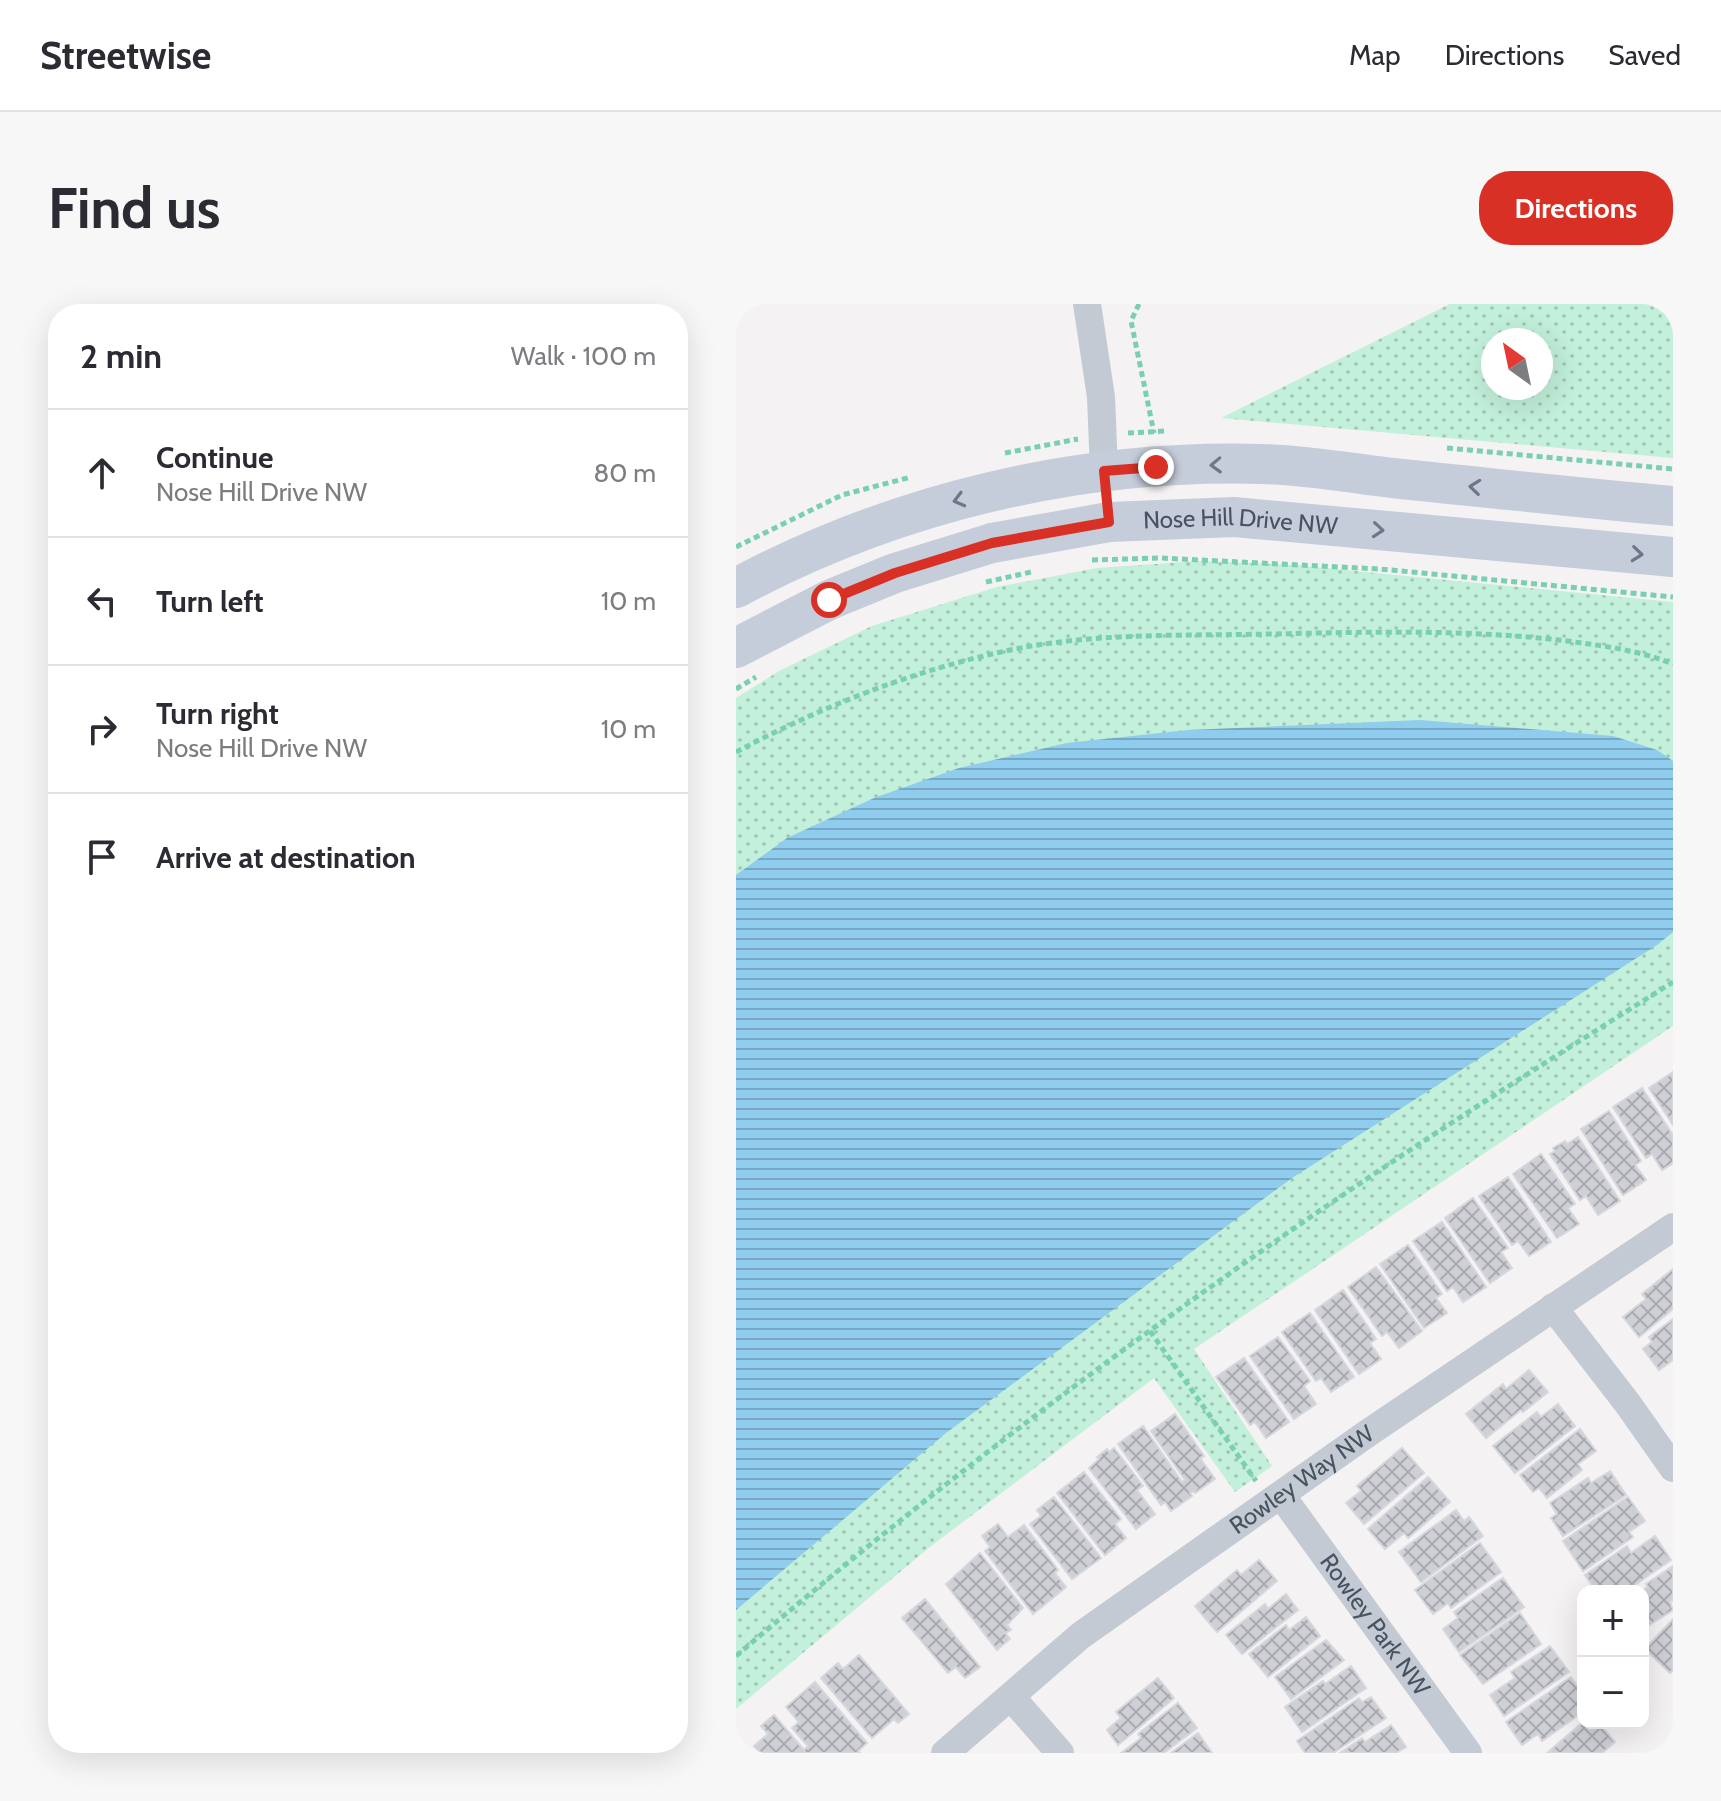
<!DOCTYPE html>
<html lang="en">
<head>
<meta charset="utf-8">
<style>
  :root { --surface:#fff; --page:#f7f7f7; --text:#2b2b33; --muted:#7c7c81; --line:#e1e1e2; --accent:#d93025 }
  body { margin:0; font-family:Cabin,sans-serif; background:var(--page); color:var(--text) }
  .controls { position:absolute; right:24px; bottom:24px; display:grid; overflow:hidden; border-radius:16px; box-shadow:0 8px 32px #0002 }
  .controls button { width:72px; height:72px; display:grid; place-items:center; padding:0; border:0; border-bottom:2px solid var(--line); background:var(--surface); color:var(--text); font:40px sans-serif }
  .compass { position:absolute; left:745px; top:24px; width:72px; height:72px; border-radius:50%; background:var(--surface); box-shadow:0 8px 32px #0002; rotate:327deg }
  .stop { position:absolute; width:24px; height:24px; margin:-18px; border:6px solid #d93025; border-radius:50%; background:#fff }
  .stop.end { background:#d93025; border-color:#fff; box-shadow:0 2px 8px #0008 }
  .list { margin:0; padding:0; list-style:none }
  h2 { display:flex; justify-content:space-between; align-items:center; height:104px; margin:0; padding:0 32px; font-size:34px }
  h2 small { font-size:26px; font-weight:400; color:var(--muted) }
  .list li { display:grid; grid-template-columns:52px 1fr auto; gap:24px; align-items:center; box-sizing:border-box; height:128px; padding:0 32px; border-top:2px solid var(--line) }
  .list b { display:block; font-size:30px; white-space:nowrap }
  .list p { margin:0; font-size:26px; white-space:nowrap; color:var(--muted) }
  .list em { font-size:26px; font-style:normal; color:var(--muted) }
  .icon { flex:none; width:44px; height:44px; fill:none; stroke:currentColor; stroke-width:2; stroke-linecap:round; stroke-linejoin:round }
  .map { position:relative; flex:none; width:937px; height:1449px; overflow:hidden; border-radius:32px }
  header { display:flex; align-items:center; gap:48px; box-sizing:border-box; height:112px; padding:0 40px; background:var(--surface); border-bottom:2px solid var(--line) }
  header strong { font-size:38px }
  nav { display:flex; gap:44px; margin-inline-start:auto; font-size:28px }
  .intro { display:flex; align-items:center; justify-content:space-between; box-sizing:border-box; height:192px; padding:0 48px }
  h1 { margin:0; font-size:56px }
  .button { padding:20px 36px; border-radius:32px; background:var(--accent); color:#fff; font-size:28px; font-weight:700 }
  main { display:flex; gap:48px; padding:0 48px }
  aside { flex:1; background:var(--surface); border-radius:32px; box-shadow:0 8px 32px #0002 }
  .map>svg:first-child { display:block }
</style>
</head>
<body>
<header>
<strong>Streetwise</strong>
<nav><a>Map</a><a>Directions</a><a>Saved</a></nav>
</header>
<div class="intro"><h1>Find us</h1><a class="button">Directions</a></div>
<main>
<aside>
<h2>2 min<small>Walk · 100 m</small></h2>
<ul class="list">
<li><svg class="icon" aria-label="ahead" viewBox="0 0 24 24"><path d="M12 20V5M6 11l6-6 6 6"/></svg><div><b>Continue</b><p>Nose Hill Drive NW</p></div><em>80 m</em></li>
<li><svg class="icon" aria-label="left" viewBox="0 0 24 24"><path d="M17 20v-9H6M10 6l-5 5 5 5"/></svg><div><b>Turn left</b></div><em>10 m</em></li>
<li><svg class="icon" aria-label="right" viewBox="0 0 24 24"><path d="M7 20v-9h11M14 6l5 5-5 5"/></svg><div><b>Turn right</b><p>Nose Hill Drive NW</p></div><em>10 m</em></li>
<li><svg class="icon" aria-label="arrive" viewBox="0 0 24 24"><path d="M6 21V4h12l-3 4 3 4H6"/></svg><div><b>Arrive at destination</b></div></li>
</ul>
</aside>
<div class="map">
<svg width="937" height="1449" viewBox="0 0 937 1449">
  <defs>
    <pattern id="park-dots" width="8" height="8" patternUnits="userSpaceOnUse" patternTransform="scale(2)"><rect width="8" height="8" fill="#c2f0da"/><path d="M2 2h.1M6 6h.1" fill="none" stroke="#a0c5b4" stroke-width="1.8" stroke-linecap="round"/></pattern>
    <pattern id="water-rules" width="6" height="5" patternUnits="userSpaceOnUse" patternTransform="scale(2)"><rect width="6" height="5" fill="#8fcced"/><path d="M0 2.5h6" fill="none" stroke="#77a8c3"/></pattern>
    <pattern id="building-cross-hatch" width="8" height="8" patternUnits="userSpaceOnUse" patternTransform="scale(2)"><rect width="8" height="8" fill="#ced0d6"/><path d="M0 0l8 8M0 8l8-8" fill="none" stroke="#a9abb1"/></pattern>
  </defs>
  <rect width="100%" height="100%" fill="#f4f2f2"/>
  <g fill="url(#park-dots)" fill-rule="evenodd">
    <path d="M714,0H937V154L485,114ZM757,36H805V84H757Z"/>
    <polygon points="464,257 558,261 937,298 937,722 458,1045 536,1162 499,1188 418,1074 195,1242 0,1405 0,394 45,366 136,322 261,283 361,264"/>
  </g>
  <polygon fill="url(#water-rules)" points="684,416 877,432 921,446 937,457 937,628 921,641 556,874 210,1129 0,1306 0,571 51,534 138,494 223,464 331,439 452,426"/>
  <g fill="url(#building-cross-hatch)" stroke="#d6d7dd" stroke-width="2">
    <polygon points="937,768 937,821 913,784"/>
    <polygon points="906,784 937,831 937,859 926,866 916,850 910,854 877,803"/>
    <polygon points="873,807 905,857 899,861 910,876 887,891 845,825"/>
    <polygon points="842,833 884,897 862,911 850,892 844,896 814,850 819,847 817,844 829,837 831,840"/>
    <polygon points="805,850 839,900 832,904 843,920 821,934 777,870"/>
    <polygon points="772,873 815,938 793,952 782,937 776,941 743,892"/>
    <polygon points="737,894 772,944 765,948 776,964 754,979 709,914"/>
    <polygon points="706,918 750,983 727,998 717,983 711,987 677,937"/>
    <polygon points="672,941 706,990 700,994 711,1009 688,1024 644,960"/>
    <polygon points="640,963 686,1027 663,1044 651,1028 646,1032 612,983"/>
    <polygon points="937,965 937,1005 903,1033 887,1013 910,995 906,990"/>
    <polygon points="607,986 640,1035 634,1039 645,1055 623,1070 579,1006"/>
    <polygon points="574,1009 618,1073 595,1088 585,1074 580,1077 546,1028"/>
    <polygon points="937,1015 937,1056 923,1066 907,1045 916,1038 913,1033"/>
    <polygon points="542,1033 574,1077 568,1082 580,1100 558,1115 514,1052"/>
    <polygon points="508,1054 553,1118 530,1134 519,1118 514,1121 480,1073"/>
    <polygon points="793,1066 812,1088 787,1108 785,1106 750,1134 730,1110 767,1080 770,1085"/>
    <polygon points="822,1100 839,1122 779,1169 757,1142 801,1108 805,1113"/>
    <polygon points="439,1110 468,1152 464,1154 479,1175 459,1189 458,1187 454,1189 456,1192 435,1207 429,1198 425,1201 382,1140 407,1122 446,1178 449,1176 415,1127"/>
    <polygon points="844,1125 860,1147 842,1160 846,1166 811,1194 803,1184 797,1188 784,1171"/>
    <polygon points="378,1144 407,1182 401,1186 419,1210 400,1225 353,1164 363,1155 361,1153 371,1145 373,1148"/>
    <polygon points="666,1144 688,1169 628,1220 610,1199 625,1187 621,1182"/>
    <polygon points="874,1167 890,1191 827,1232 815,1214 821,1210 814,1199 852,1174 855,1179"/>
    <polygon points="348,1168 385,1215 379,1220 390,1234 369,1251 321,1189"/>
    <polygon points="692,1173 714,1198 672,1234 668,1229 649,1245 632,1225"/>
    <polygon points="318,1193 365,1254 336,1275 294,1220 305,1212 301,1206"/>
    <polygon points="892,1193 909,1217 893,1228 897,1233 847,1267 827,1237"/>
    <polygon points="720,1206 728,1217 733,1213 747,1232 685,1278 663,1248"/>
    <polygon points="262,1220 272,1233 288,1221 322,1266 319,1269 330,1283 297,1310 249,1247 254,1243 246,1232"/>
    <polygon points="919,1232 935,1256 890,1287 860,1287 849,1271 891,1242 895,1249"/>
    <polygon points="744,1239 765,1268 715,1304 712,1299 697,1310 679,1286"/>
    <polygon points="244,1249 287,1304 271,1321 275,1326 269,1329 274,1335 261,1346 210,1280"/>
    <polygon points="523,1256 541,1277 481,1328 459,1302 501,1266 505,1271"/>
    <polygon points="937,1262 937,1296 934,1298 937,1306 907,1325 907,1287 905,1287 912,1283 910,1280"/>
    <polygon points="767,1274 788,1303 723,1348 707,1325 722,1314 718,1308"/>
    <polygon points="550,1290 562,1306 506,1350 490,1331 529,1300 532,1305"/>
    <polygon points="189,1295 244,1363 229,1374 220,1363 212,1369 166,1314"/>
    <polygon points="784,1309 805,1340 747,1380 724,1351"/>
    <polygon points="570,1313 584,1332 532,1373 513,1350 550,1321 553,1326"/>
    <polygon points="937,1315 937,1366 934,1369 909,1345"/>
    <polygon points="590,1336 608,1356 555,1395 539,1373"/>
    <polygon points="814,1342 833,1368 768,1412 754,1391 779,1374 775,1368"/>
    <polygon points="123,1351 173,1410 162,1419 158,1415 136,1434 85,1374 102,1359 107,1365"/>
    <polygon points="615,1362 630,1384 566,1428 549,1403 587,1377 589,1380"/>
    <polygon points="835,1373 847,1390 847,1408 806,1437 802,1430 786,1441 770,1418"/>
    <polygon points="422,1374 438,1394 382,1441 371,1426 385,1414 380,1408"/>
    <polygon points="79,1378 131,1439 122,1447 124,1449 25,1449 18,1442 32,1430 25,1422 38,1411 68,1446 72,1442 56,1424 63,1418 50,1403"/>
    <polygon points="635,1393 650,1414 597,1449 569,1449 561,1437 623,1394 626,1398"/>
    <polygon points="442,1399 461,1424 428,1449 385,1449 405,1434 402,1430"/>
    <polygon points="847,1418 863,1419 879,1438 866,1449 811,1449"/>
    <polygon points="655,1421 670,1443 660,1449 604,1449 626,1434 629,1438"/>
    <polygon points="462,1429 476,1449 435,1449"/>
  </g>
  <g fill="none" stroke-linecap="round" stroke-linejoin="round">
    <g stroke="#79cfb1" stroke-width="5" stroke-dasharray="6 4" stroke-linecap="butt">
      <polyline points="403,0 395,17 418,129"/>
      <polyline points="392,129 430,127"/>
      <polyline points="711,144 937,165"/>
      <polyline points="269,149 342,135"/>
      <polyline points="0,243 106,191 175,173"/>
      <polyline points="356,256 424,254 644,265 937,293"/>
      <polyline points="250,278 295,268"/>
      <polyline points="0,385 20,373"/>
      <path d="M0,448C83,404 173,368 265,348C353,328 445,332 535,330C634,328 733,325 831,337C868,342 902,346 937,360"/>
      <polyline points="414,1027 520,1177"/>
      <path d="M0,1352C171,1206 352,1068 537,939C667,848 802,763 937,678"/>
    </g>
    <g stroke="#c3cad3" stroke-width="28">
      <polyline points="351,0 365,93 368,167"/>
      <polyline points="817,1003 892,1100 937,1164"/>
      <path id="s1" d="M545,1191L732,1449"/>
      <polyline points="275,1393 324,1449"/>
      <path id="s2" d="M209,1449L344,1332L632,1129L937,923"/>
    </g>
    <g stroke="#c5ccda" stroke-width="40">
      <path d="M0,284C161,198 343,155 526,160C572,161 619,170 665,175C756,184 846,194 937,202"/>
      <path id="s3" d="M0,344L93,296L159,269L256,239L373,218L498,213L937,253"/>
    </g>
  </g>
  <defs><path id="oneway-chevron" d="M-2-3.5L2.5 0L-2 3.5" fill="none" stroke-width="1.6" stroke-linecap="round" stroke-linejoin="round" transform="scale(2)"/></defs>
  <g stroke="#6e7785">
    <use href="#oneway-chevron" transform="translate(480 161) rotate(178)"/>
    <use href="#oneway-chevron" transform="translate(739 183) rotate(-174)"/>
    <use href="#oneway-chevron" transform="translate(223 196) rotate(165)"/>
    <use href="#oneway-chevron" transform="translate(642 226) rotate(5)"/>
    <use href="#oneway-chevron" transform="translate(901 250) rotate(6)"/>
  </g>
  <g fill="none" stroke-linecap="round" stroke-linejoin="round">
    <polyline stroke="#d93025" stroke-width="10" points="93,296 159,269 256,239 373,218 368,167 420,163"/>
  </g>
  <g text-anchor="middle" stroke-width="8" stroke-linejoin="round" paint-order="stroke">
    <g font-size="24" fill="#495260" stroke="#fff">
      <text dy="8" stroke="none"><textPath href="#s3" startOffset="528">Nose Hill Drive NW</textPath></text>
      <text dy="8" stroke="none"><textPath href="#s2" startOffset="450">Rowley Way NW</textPath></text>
      <text dy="8" stroke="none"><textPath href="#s1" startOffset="160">Rowley Park NW</textPath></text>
    </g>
  </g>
</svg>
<div class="controls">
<button>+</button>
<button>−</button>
</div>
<svg class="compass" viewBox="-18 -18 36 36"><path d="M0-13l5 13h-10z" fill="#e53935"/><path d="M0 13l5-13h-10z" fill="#7c7c81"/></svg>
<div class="stop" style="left:93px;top:296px"></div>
<div class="stop end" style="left:420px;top:163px"></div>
</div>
</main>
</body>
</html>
